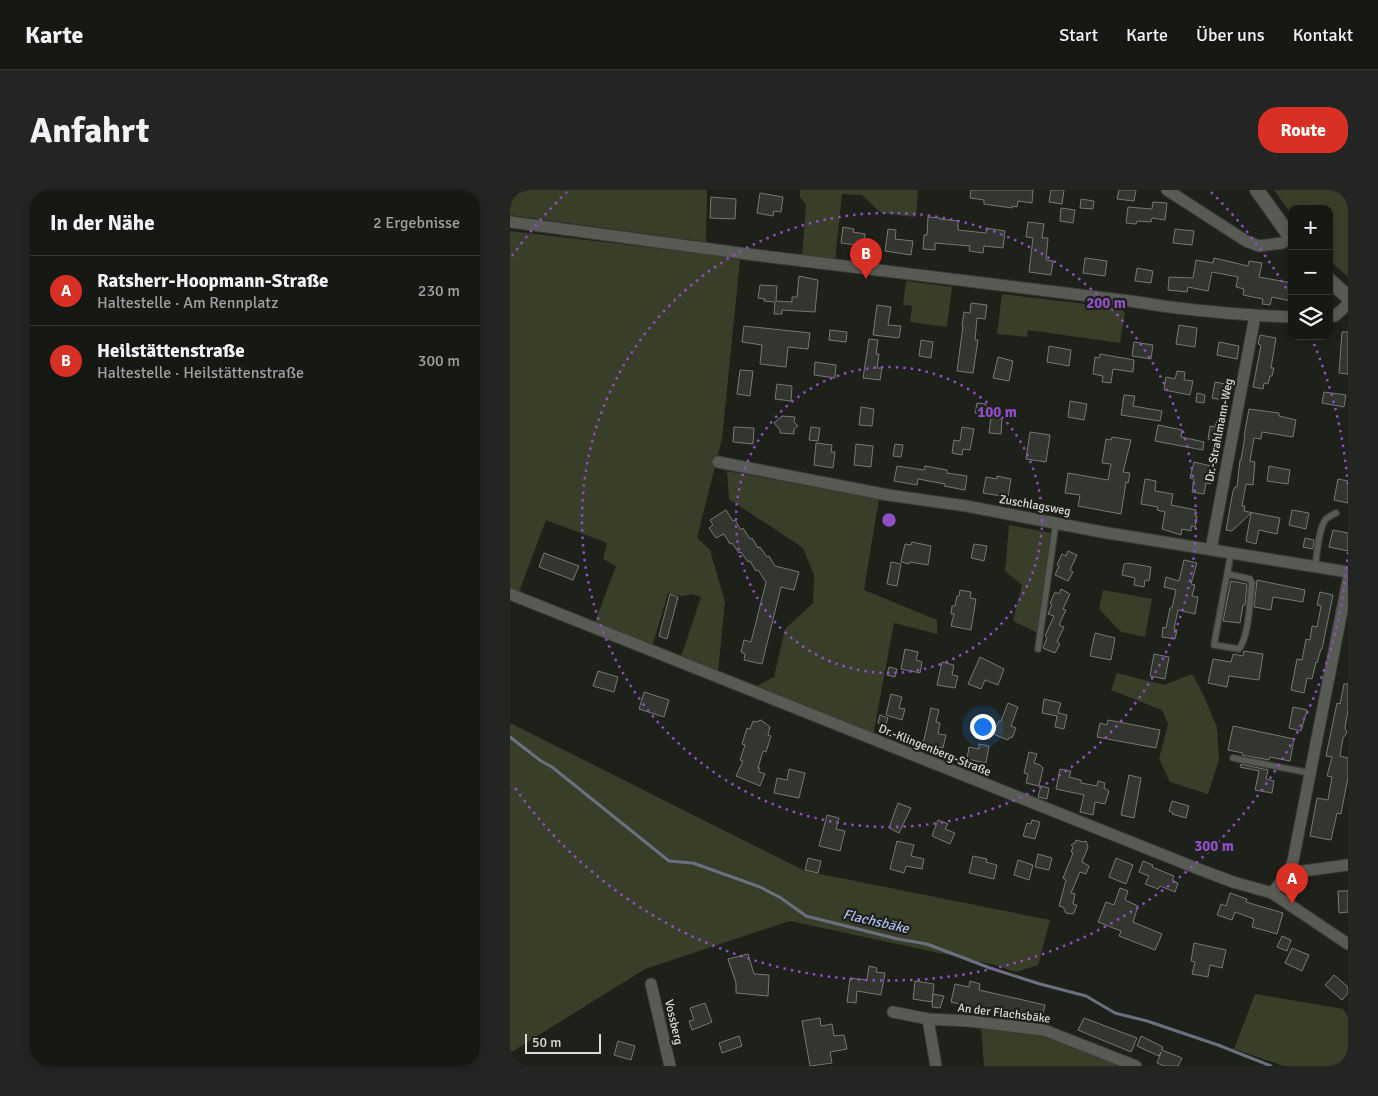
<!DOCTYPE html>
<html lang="de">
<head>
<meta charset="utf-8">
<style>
  :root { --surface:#161814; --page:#232522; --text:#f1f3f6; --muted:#9ea0a0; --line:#353734; --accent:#d93025 }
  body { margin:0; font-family:Signika,sans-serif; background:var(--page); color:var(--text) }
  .controls { position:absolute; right:15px; top:15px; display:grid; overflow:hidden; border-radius:10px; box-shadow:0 2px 8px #0003 }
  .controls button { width:45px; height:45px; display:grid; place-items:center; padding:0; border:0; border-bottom:1px solid var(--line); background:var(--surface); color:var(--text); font:25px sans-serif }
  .scale { position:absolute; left:15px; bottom:12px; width:76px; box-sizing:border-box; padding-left:5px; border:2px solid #d9dad6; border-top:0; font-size:14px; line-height:18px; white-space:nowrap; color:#d9dad6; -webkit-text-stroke:4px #1e201a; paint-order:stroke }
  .you { position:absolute; left:472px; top:536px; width:18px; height:18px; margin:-12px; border:4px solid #fff; border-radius:50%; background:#1a73e8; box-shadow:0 0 0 8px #1a73e833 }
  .badge { display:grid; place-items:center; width:32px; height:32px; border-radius:50%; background:var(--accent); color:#fff; font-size:16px; font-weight:700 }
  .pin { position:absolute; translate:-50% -41px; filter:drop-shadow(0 1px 2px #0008) }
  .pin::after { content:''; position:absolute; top:26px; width:18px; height:15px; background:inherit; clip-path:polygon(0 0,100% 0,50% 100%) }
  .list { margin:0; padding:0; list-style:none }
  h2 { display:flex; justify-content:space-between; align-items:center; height:65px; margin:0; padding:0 20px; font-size:21px }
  h2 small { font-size:16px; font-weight:400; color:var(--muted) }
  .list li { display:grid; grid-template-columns:32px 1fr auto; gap:15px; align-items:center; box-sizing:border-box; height:70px; padding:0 20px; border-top:1px solid var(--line) }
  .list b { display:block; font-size:19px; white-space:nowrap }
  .list p { margin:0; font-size:16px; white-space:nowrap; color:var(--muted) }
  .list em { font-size:16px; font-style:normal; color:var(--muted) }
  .icon { flex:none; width:28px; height:28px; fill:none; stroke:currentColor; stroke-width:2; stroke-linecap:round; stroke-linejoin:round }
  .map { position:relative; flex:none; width:838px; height:876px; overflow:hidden; border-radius:20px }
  header { display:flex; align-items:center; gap:30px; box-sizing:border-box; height:70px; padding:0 25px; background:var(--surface); border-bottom:1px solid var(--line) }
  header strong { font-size:24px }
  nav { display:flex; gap:28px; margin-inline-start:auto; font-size:18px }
  .intro { display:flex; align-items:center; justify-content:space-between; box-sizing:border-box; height:120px; padding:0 30px }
  h1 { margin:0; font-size:35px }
  .button { padding:12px 22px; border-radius:20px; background:var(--accent); color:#fff; font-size:18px; font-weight:700 }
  main { display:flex; gap:30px; padding:0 30px }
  aside { flex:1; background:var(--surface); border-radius:20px; box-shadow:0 2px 8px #0003 }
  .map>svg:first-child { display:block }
</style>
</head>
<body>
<header>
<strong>Karte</strong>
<nav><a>Start</a><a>Karte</a><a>Über uns</a><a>Kontakt</a></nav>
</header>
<div class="intro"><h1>Anfahrt</h1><a class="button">Route</a></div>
<main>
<aside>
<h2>In der Nähe<small>2 Ergebnisse</small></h2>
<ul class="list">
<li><span class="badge">A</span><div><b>Ratsherr-Hoopmann-Straße</b><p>Haltestelle · Am Rennplatz</p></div><em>230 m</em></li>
<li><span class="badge">B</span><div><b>Heilstättenstraße</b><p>Haltestelle · Heilstättenstraße</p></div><em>300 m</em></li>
</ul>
</aside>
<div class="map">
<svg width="838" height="876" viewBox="0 0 838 876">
  <rect width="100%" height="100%" fill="#1e201a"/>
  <g fill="#393e29">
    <polygon points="0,0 197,0 196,52 0,25"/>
    <polygon points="290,0 408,0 406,27 371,23 352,5 332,4 325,71 292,67 296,15 290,7"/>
    <polygon points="764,0 838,0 838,87 819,70 819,19 782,19 782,25"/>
    <polygon points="0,41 195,64 230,70 212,249 187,348 200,360 215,412 208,482 171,467 191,407 182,404 172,406 158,403 142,457 85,432 106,376 93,369 97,353 36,330 9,402 0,398"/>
    <polygon points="396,91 442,97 437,137 400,132 402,116 393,115"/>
    <polygon points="492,104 610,118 615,123 610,153 518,140 517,147 487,144"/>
    <polygon points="217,281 369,309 354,400 427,430 427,444 384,433 363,546 245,497 264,487 275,439 303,413 304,385 293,358 219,309"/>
    <polygon points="499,335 545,344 528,443 503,431 512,395 495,381"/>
    <polygon points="593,400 642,409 635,447 611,442 589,419"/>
    <polygon points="607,483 654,495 682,484 691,500 707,537 709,570 698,604 660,592 649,569 658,534 652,520 601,500"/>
    <polygon points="0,533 295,681 540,730 528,775 506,782 485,775 280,731 135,779 0,863"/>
    <polygon points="745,804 833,819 838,827 838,876 774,876 724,859"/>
    <polygon points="471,838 535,844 616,876 474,876"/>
  </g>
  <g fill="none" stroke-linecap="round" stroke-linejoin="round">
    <polyline stroke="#6a707f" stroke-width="3" points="0,547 31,571 42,577 159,671 183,673 250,697 271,708 296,726 388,749 417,754 480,778 530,794 576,806 605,823 637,831 708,855 761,876"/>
  </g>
  <g fill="#33352f" stroke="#767871">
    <polygon points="461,0 523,0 522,13 508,11 507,17 502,16 502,18 474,14 474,10 460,8"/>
    <polygon points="541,0 554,0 552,14 539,12"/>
    <polygon points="609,0 626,0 624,11 607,9"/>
    <polygon points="250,3 273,7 271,22 264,21 263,26 247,23"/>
    <polygon points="201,7 226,9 225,29 200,28"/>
    <polygon points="571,9 584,11 583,19 570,18"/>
    <polygon points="643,12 657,13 655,30 642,28 641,32 627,31 626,34 616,33 618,17 642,19"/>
    <polygon points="551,18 565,20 563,33 550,31"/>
    <polygon points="418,27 430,28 430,29 448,31 448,40 476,43 476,38 495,41 493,58 474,56 473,63 459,61 460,56 425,53 425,60 413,59 414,45 417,45"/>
    <polygon points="518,32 534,34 532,48 538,48 536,70 543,71 541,85 519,82 523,48 516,47"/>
    <polygon points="333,37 344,39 343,42 355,44 353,56 331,53"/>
    <polygon points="378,39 386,40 385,49 403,51 401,65 375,61"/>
    <polygon points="665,39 684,41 682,55 663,53"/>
    <polygon points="575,68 597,71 595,86 573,83"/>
    <polygon points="704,68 738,76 739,71 752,73 749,87 782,93 782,110 781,111 762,107 760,115 752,114 753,109 733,105 734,99 726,97 728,87 702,82 698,101 678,97 677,102 658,100 659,87 683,88 686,70 703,73"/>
    <polygon points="627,78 643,81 641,93 625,91"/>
    <polygon points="289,86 308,90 305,122 272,120 272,124 264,124 265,112 254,111 255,109 248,108 250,95 267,96 266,111 282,112 282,107 287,107"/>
    <polygon points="461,113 477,115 475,129 467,128 465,150 468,150 463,183 447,181 453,136 452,136 454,122 460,123"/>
    <polygon points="367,115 381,117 378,135 391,136 389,148 363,145"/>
    <polygon points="669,135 687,138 685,157 666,154"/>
    <polygon points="234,136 300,143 298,159 278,157 276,177 250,174 252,155 232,152"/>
    <polygon points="320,140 337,142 336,152 319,150"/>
    <polygon points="832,142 838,142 838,184 829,183"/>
    <polygon points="750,145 766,148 761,178 764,178 762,186 760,186 758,194 754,193 753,199 743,197 751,155 748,154"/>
    <polygon points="359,149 368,150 366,164 369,164 367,178 372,178 370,190 353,188"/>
    <polygon points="411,150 423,152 421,168 409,166"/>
    <polygon points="624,152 643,155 641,169 622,166"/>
    <polygon points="709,152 729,156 727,169 707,165"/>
    <polygon points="539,156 561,160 559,176 537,172"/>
    <polygon points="590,164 624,170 623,182 603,179 601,193 592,192 593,186 583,184 585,167 589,168"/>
    <polygon points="488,167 503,171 499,191 483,188"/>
    <polygon points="305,172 326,175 325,188 304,185"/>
    <polygon points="230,180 243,181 240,206 227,204"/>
    <polygon points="667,181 675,182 674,190 683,191 680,205 654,200 656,187 665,189"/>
    <polygon points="705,192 721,195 718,211 702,208"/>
    <polygon points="267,194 282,196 281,211 265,209"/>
    <polygon points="814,202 836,205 834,217 812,213"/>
    <polygon points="687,203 695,205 694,213 686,212"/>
    <polygon points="614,205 625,206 623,216 652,221 650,231 611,225"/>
    <polygon points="560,211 577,214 574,230 558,227"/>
    <polygon points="467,213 476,214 474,224 465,223"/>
    <polygon points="351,217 364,219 362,236 349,235"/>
    <polygon points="739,219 769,223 769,226 786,230 783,247 752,242 751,249 744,248 740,271 745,272 743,295 736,294 732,316 735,316 734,321 770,328 767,344 749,340 746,354 736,351 741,323 722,341 716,340 723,301 725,297 727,297 730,270 731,270 735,246 734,246"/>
    <polygon points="272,226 285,227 284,232 288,236 284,239 284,244 270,243 270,240 264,233"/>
    <polygon points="481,227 492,229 491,244 479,243"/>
    <polygon points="707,230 715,231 711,252 698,249 700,236 705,237"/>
    <polygon points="648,235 672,240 671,247 694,252 693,260 645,251"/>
    <polygon points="224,237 244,238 243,254 223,252"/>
    <polygon points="301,237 310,238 308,251 299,250"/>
    <polygon points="452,237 464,239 460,260 453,259 452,265 442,263 444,250 450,251"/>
    <polygon points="520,242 540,245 536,272 516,269"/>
    <polygon points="602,247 621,250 613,282 620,283 618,293 616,292 611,324 568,316 570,305 555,303 558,283 598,290 601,274 592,273 596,249 601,250"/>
    <polygon points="306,253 322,255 321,262 325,262 323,278 304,275"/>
    <polygon points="346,254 363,256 361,277 344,275"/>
    <polygon points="385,254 393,255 391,267 383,266"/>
    <polygon points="684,272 705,277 701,294 696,293 694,304 682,302 684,289 680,288"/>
    <polygon points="387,276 414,280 415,276 437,280 437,283 457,286 455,300 434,296 435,294 408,289 407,295 384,291"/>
    <polygon points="759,276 780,280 778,294 757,291"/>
    <polygon points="487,286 501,289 498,307 473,303 476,287 487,289"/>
    <polygon points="635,289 646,291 645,301 663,304 661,315 686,320 685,326 687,326 685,337 681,336 681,341 672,339 671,345 652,339 655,322 647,320 648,317 631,314"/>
    <polygon points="828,289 838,291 838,313 824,310"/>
    <polygon points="216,320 223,331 225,330 231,340 233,338 240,349 242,348 248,358 250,357 257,367 259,366 265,376 289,382 284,400 271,397 252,474 234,470 235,464 231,462 234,450 241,452 256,392 248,380 246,381 240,371 238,372 231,362 229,363 222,353 220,354 214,344 206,348 199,338 203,335 200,330"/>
    <polygon points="782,320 799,323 796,339 779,335"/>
    <polygon points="823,340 838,343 838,361 819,357"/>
    <polygon points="795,348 804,350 803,359 793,357"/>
    <polygon points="402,352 421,356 418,375 400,372 399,374 391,372 395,354 401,355"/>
    <polygon points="464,354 477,356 474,371 461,368"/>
    <polygon points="558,361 567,365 560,380 563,382 558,391 545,385 549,376 547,375 552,364 556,366"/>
    <polygon points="34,363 69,376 63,390 29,377"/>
    <polygon points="674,370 687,373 681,394 685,395 682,406 688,407 685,424 668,420 664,439 667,440 665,449 652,447 653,437 656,438 660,418 662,418 666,400 654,397 656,387 669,391"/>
    <polygon points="381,372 391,374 387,396 377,394"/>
    <polygon points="618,373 641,377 639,391 635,390 634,397 624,395 625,388 612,385 614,374"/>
    <polygon points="747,390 795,400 793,412 763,407 761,420 744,417"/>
    <polygon points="721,391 737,394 735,415 733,415 730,433 713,431"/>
    <polygon points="551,399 560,404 553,419 556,420 549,435 554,437 547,452 550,454 545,463 533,458 537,448 535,446 544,426 538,424 542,414 540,413 545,402 549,404"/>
    <polygon points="450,400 461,402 460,408 466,409 461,440 441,436 444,424 441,424 442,416 445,416 447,406 449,406"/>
    <polygon points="810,402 823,405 812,459 811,459 807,473 806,472 802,489 797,488 794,503 781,500 787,469 792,470 796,449 800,450 802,436 807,437 811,416 807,415"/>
    <polygon points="160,404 168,407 157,449 149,446"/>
    <polygon points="585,443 605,448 601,470 580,466"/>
    <polygon points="395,459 408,462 406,470 412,472 410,483 391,479"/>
    <polygon points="734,461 753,464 749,490 719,486 717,497 698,493 703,469 721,472 723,464 733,466"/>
    <polygon points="644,464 659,467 655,489 640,486"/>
    <polygon points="470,467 494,479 488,495 475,490 471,499 458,494"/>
    <polygon points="432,472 444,475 442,485 448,486 445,498 427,495"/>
    <polygon points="379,477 387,479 385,487 377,485"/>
    <polygon points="88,481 108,487 104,502 83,496"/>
    <polygon points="834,494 838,494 838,520 835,538 837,543 833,548 830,566 838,568 838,587 831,624 827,623 821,650 800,646 807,608 818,610 822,587 817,586 822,567 816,566 827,513 830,514"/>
    <polygon points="134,502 159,510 154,527 129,519"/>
    <polygon points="381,504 392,507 389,518 395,519 392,530 376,525"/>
    <polygon points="534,509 551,513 548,523 557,525 554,539 545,537 547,526 532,523"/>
    <polygon points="498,513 508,517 501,536 506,538 502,548 500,547 498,550 483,544 489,531 491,531"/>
    <polygon points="783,517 797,520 791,541 779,538"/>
    <polygon points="421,518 429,520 426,532 430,533 428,544 436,545 433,558 413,554"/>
    <polygon points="370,525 378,528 376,535 368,533"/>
    <polygon points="251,530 260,537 258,545 261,546 256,562 253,561 248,578 250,578 248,581 255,584 250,596 226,586 233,571 230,570 235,555 232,554 237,538 240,539 243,531 246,532"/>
    <polygon points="598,530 650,540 646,558 587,547 590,533 597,535"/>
    <polygon points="723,536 784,549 780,571 760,567 759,570 732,565 733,563 718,560"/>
    <polygon points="469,554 479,556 476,573 457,569 459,557 469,559"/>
    <polygon points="519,562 527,564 524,573 530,575 533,578 529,596 516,593 518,584 514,583"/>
    <polygon points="731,574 758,580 756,589 764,591 762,603 745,600 749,581 730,577"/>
    <polygon points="279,579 295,583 289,608 264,603 267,588 277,590"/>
    <polygon points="550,579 561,581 559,587 571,590 571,593 587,596 588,591 595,593 594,598 599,601 595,614 585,612 583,625 570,622 574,605 546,599"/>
    <polygon points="619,585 631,588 624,628 611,625"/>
    <polygon points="531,596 539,598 537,609 528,607"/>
    <polygon points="662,611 679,616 676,628 662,624 663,623 659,621"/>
    <polygon points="388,613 401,618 389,643 379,638"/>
    <polygon points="317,625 329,628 326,639 335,641 330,661 309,656"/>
    <polygon points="428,630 438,634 435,639 445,643 440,654 422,646"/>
    <polygon points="522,630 530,632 525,649 513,646 517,633 521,634"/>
    <polygon points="566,650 573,652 576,651 578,657 572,672 579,676 576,684 570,682 561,703 565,704 563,714 567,715 564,723 562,724 556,723 553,717 549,716 556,690 553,688 563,663 561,662 563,657 561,655 565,653"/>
    <polygon points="387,651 404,655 401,666 414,669 412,679 396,676 394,683 380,679"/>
    <polygon points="528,664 542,668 539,680 525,677"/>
    <polygon points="463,666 477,669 476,672 487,675 484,689 459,683"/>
    <polygon points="298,668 311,671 308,683 295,680"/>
    <polygon points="606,668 623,675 616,694 599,687"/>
    <polygon points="508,670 523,675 519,690 504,685"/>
    <polygon points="633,671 643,675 642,677 664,686 662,691 668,693 665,702 650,696 648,699 635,694 639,686 629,682"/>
    <polygon points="610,698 618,701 615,710 628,716 623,732 652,744 645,760 609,746 611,741 588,732 596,712 604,715"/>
    <polygon points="828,701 838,701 838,722 829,723"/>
    <polygon points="720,703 737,709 736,712 773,723 767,744 742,737 744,729 725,722 722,730 707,725 711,714 716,716"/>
    <polygon points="772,746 781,750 777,761 767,757"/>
    <polygon points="684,753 716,760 712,778 700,775 698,787 682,784 685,772 681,771"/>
    <polygon points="782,758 799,765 792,781 775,773"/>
    <polygon points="238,764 244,784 259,785 258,806 226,803 226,793 218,769"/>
    <polygon points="359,776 367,778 366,782 375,783 371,805 347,801 346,813 337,812 340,788 357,790"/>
    <polygon points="824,785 838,797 838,803 832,810 815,795"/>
    <polygon points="405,791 424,794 422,812 403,809"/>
    <polygon points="460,791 470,794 469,800 535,815 532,827 505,820 503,826 477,819 476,821 441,812 445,794 459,797"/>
    <polygon points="423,804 434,806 430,818 422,817"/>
    <polygon points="195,813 202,832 182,840 179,831 184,830 180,818"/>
    <polygon points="310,828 311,836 322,834 324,846 334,845 337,859 320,862 322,873 300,876 292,831"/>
    <polygon points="574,828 627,848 621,862 568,840"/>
    <polygon points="229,846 232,856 212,863 209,853"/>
    <polygon points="631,846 653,857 652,860 672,868 668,876 654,876 647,873 651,862 649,866 627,856"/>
    <polygon points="108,851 125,856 121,870 104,865"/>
  </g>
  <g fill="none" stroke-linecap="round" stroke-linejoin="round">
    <defs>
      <g id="service">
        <path d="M805,378C807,366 808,338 816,329C819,326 822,325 826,323"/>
        <path d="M717,384L740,389L742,393C740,410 739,446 729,459L704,455L721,363"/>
        <polyline points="528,459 546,332"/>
        <polyline points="723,568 800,583"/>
      </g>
      <g id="minor">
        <polyline points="657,0 736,51 749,56 772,53 781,48"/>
        <path d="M0,32L237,64L620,111C673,120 727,125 782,127"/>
        <polyline points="819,126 825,126 838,114"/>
        <polyline points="208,272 378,305 456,316 592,342 838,382"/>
        <polyline points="701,359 745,126"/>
        <polyline points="0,404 686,678 723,692 762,703 838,754"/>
        <polyline points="778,683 838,675"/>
        <polyline points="762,703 778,683 783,671 838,390"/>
        <polyline points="141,794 160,876"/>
        <polyline points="383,822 418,829 459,831 534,840 626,876"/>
        <polyline points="418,829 426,876"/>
      </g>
      <g id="secondary">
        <polyline points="747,0 782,49"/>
        <polyline points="819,90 838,107"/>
      </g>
    </defs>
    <use href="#service" stroke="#3a3b37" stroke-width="8"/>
    <use href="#minor" stroke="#3a3b37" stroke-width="13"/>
    <use href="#secondary" stroke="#3a3b37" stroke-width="16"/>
    <use href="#service" stroke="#585a54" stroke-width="5.5"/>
    <use href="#minor" stroke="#585a54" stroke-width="11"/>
    <use href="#secondary" stroke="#585a54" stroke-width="14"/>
  </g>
  <g fill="none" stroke="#8e4fc4" stroke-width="2.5" stroke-dasharray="2.5 5">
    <circle cx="379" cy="330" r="153"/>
    <circle cx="379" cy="330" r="307"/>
    <path d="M838 362A460 460 0 0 1 2 594M2 66A460 460 0 0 1 57 2M701 2A460 460 0 0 1 781 107M801 147A460 460 0 0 1 838 298"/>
  </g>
  <g text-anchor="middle" stroke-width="4.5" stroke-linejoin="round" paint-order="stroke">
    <g font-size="12" fill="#d9dad6" stroke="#1e201a">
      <text transform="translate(709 240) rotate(-79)" y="4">Dr.-Strahlmann-Weg</text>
      <text transform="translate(525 315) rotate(10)" y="4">Zuschlagsweg</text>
      <text transform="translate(425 560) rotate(22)" y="4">Dr.-Klingenberg-Straße</text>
      <text transform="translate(494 823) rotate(7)" y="4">An der Flachsbäke</text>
      <text transform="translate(164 832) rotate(77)" y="4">Vossberg</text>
    </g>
    <g font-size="14" font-style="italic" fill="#adbeef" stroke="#1e201a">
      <text transform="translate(366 731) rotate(13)" y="5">Flachsbäke</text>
    </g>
  </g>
  <circle cx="379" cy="330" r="8" fill="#8e4fc4" stroke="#1e201a" stroke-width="2.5"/>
  <g font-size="15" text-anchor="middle" font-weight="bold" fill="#8e4fc4" stroke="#1e201a" stroke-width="4.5" stroke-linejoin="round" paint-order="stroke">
    <text x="596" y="118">200 m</text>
    <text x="487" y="227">100 m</text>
    <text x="704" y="661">300 m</text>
  </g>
</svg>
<div class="controls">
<button>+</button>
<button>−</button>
<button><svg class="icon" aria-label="layers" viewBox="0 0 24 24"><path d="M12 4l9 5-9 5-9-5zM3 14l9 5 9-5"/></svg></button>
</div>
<div class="scale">50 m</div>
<div class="you"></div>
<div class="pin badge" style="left:782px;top:714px">A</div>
<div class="pin badge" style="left:356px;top:89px">B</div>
</div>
</main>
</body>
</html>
